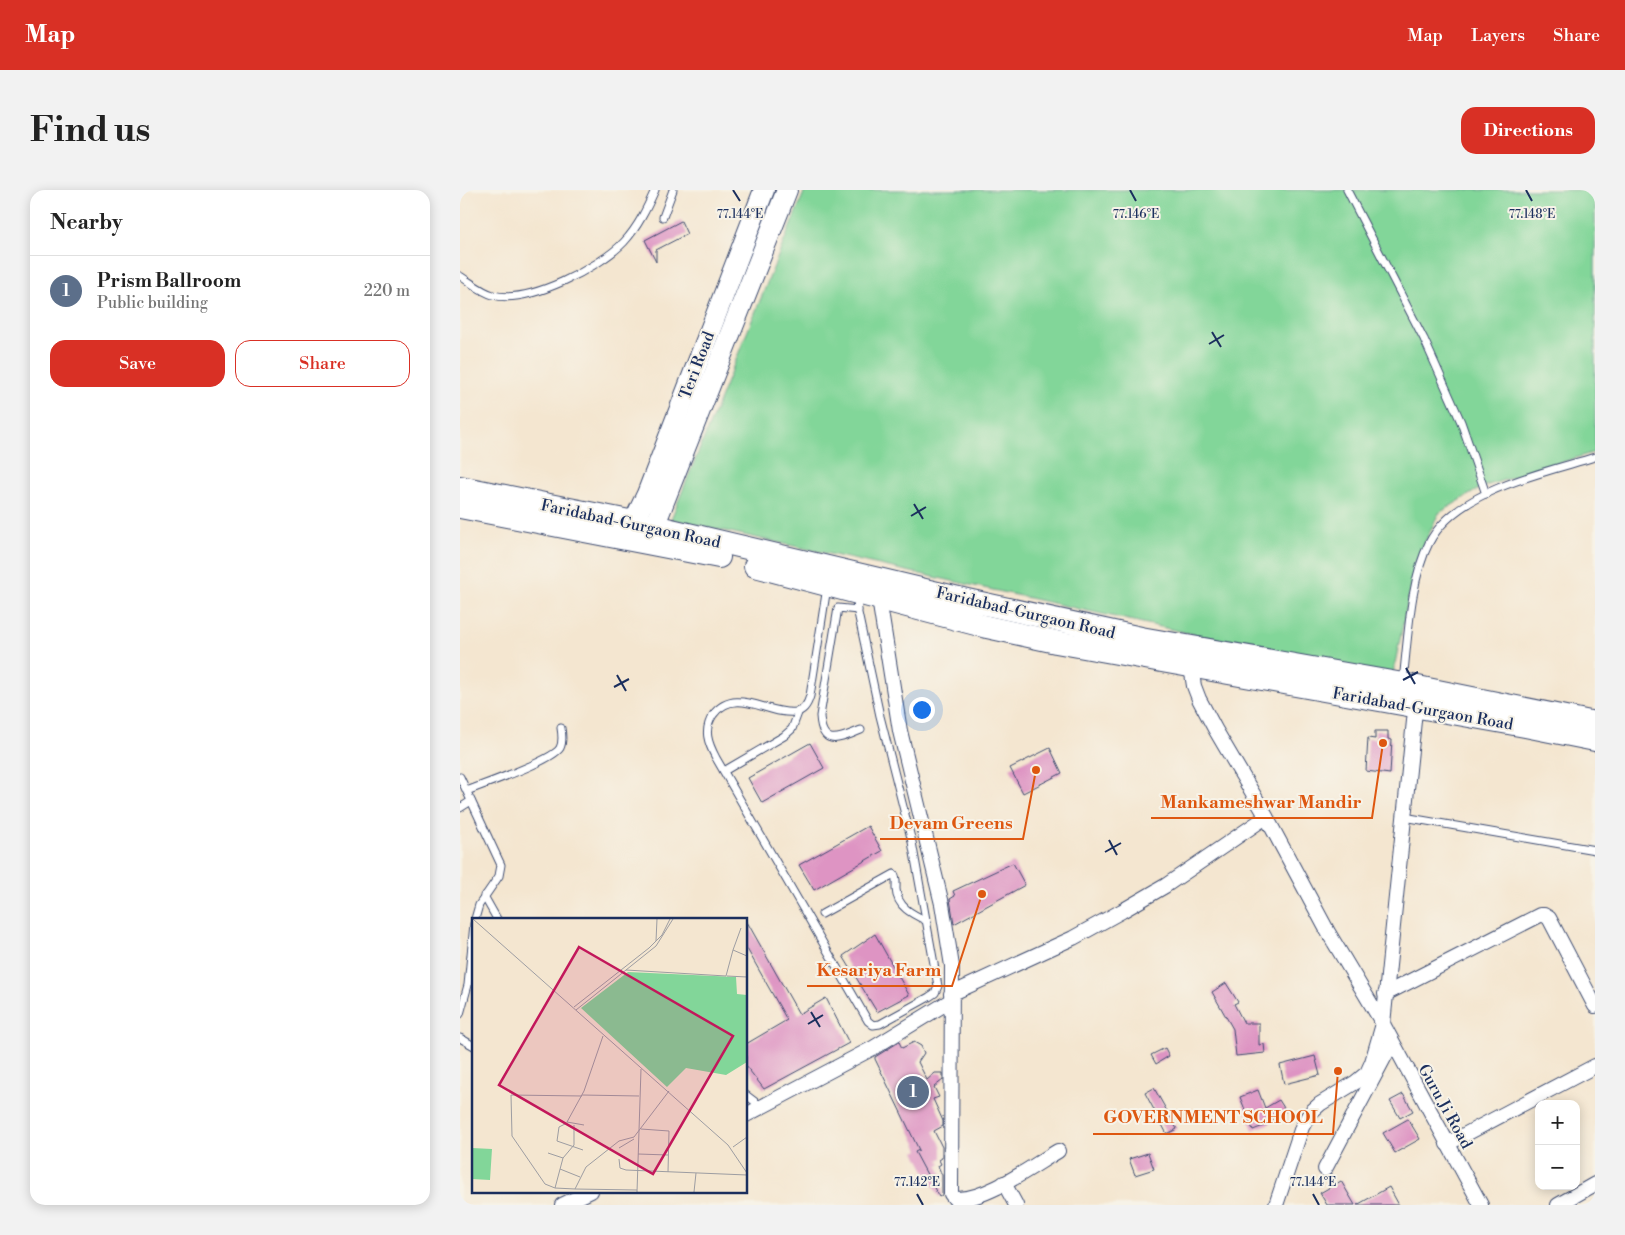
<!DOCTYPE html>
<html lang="en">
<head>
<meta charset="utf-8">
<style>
  :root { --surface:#fff; --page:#f2f2f2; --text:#222; --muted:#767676; --line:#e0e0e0; --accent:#d93025 }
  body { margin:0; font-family:"Libre Bodoni",serif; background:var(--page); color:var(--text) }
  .controls { position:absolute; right:15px; bottom:15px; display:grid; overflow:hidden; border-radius:10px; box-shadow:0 2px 12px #0003 }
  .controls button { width:45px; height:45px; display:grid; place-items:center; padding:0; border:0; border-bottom:1px solid var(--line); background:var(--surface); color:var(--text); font:25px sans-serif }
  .you { position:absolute; left:461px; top:519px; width:18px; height:18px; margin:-12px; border:4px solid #fff; border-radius:50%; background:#1a73e8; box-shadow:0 0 0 8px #1a73e833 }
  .badge { display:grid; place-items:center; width:32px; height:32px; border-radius:50%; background:var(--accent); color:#fff; font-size:16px; font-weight:700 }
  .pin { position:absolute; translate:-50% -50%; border:2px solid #fff; box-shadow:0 1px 5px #0006 }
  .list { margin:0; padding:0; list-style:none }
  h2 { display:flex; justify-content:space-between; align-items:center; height:65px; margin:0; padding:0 20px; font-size:21px }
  h2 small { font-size:16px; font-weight:400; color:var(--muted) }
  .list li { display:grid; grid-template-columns:32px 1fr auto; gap:15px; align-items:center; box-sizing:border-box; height:70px; padding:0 20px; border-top:1px solid var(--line) }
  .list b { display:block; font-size:19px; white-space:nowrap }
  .list p { margin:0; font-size:16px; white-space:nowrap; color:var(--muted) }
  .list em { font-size:16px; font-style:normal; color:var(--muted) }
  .actions { display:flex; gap:10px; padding:15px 20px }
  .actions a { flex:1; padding:11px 0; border:1px solid var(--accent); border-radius:15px; text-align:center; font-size:18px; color:var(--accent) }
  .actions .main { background:var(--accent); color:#fff }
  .map { position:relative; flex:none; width:1135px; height:1015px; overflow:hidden; border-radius:15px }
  header { display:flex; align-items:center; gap:30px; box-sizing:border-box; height:70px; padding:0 25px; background:var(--accent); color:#fff }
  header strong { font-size:24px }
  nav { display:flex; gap:28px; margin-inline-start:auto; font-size:18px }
  .intro { display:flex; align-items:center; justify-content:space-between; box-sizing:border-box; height:120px; padding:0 30px }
  h1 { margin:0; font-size:35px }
  .button { padding:12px 22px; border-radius:15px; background:var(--accent); color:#fff; font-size:18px; font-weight:700 }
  main { display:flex; gap:30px; padding:0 30px }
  aside { flex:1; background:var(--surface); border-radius:15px; box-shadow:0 2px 12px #0003 }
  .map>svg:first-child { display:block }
</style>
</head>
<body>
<header>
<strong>Map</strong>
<nav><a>Map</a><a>Layers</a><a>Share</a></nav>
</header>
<div class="intro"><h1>Find us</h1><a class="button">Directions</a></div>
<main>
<aside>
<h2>Nearby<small></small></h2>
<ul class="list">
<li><span class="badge" style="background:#5c6f8a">1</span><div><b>Prism Ballroom</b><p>Public building</p></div><em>220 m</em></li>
</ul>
<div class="actions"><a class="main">Save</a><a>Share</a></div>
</aside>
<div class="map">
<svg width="1135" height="1015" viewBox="0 0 1135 1015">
  <rect width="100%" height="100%" fill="#f7f3e8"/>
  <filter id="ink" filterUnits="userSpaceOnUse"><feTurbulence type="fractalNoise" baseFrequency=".02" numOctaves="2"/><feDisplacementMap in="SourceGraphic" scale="10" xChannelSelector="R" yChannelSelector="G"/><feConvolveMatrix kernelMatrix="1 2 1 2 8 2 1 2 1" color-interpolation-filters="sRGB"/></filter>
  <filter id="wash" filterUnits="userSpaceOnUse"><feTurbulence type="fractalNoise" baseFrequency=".0096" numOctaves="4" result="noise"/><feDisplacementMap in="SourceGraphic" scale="20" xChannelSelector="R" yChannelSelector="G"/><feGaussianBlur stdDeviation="1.12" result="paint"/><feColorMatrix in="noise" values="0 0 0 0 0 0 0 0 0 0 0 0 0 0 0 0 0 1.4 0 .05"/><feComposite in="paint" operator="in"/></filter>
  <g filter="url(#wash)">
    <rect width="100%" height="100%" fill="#f4e6d0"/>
    <polygon fill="#82d699" stroke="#4e827c" points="345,0 1135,0 1135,262 1022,297 979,323 956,371 932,488 211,329"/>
    <g id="blocks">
      <g fill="#de94c3">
        <polygon points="221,31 227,44 196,60 196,72 185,50"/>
        <polygon points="915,541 928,541 928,549 932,550 930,584 906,581 908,548 915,549"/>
        <polygon points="350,553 364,578 302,613 288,588"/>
        <polygon points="590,558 602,583 563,603 550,578"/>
        <polygon points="408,636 422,661 354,700 339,675"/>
        <polygon points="553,673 565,695 494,734 490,709 495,706 493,701"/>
        <polygon points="286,730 339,824 366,808 389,853 304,899 286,876 286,854 327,830 286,757"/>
        <polygon points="415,744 449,805 417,822 383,766"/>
        <polygon points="766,793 778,812 774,814 784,833 799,833 799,855 804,854 805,863 776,866 773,839 752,802"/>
        <polygon points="439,852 442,858 454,852 461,856 464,863 458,872 467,890 475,883 483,883 483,890 474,897 479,907 473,909 483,931 483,936 474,941 482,957 482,968 479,970 481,974 478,976 482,985 482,1005 479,1007 455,962 459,960 415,869 415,867"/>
        <polygon points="705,858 709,866 696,874 691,865"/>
        <polygon points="855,866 860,885 824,894 820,875"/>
        <polygon points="694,898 717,939 707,944 685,903"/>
        <polygon points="798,900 805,918 819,910 826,921 810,930 811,933 793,940 780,907"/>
        <polygon points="943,904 953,921 940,928 930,911"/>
        <polygon points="948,929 960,949 935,963 923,943"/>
        <polygon points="688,963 694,979 675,985 669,969"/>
        <polygon points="881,991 895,1015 867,1015 860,1003"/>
        <polygon points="929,997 939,1015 897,1015"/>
      </g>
    </g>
  </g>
  <g filter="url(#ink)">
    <use href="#blocks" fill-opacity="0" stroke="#3c4a6f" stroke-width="1"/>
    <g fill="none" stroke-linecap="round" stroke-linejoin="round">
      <defs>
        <g id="lane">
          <polyline points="887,0 964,149 1001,232 1026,304"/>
          <polyline points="203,27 213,0"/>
          <path d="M0,86C10,92 22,102 33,105C68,115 140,77 164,52C178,37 187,18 195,0"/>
          <path d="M367,397L350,506C348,513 344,521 336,522C309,526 275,495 253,525C243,540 248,553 256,568L408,831L413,835L420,834L469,807L475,803L478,796L452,652L420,526L398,423L397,407"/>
          <path d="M398,420L378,418L360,526C362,559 380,548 401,540"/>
          <path d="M943,491C948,449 950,390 969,353C996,300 1083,283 1135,267"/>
          <polyline points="264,581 324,546 332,539 338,523"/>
          <polyline points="0,587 41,675 39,686 19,715 15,729"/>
          <path d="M7,601C24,594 92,571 100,558C103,552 102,544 101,538"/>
          <polyline points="0,618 11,611"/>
          <polyline points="944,627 1135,660"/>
          <polyline points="24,706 37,729"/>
          <path d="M362,724L434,684C437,688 436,693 436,699C437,717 452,724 467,731"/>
          <polyline points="0,824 8,795 14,734"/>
          <polyline points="0,848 14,856"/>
          <polyline points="286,905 302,917"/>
        </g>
        <g id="street">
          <path d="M419,409L440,541L482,714L492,776L491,1004L495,1009C525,1011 571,977 598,961"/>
          <polyline points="731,477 734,496 739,509 755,539 802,619 868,742 923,834 1021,1015"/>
          <polyline points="491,804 613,748 662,721 705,696 806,627"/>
          <polyline points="925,804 1080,725 1084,725 1089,728 1135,816"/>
          <polyline points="286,925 413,858 490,811"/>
          <polyline points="987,954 1135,876"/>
          <polyline points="865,979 932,853"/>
          <polyline points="544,993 556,1015"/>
          <polyline points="102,1015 131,1001"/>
          <polyline points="816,1015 842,937 850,923 860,914 896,892 907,883 912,872 923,834 956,511"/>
          <polyline points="1098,1015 1135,994"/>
        </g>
        <g id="secondary">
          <polyline points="167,346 187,304 304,0"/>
          <polyline points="188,352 327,0"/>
        </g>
        <g id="primary">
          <polyline points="0,297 194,336 507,410 681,448 943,494 1135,533"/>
          <polyline points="0,317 259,367"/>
          <polyline points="295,376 527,437 596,452 1065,536 1135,550"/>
        </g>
      </defs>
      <use href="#lane" stroke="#3c4a6f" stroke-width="9"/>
      <use href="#street" stroke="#3c4a6f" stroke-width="16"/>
      <use href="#secondary" stroke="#3c4a6f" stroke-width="22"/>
      <use href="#primary" stroke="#3c4a6f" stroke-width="24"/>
      <use href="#lane" stroke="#fff" stroke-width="7"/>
      <use href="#street" stroke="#fff" stroke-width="14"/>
      <use href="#secondary" stroke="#fff" stroke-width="20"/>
      <use href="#primary" stroke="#fff" stroke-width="22"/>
    </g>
  </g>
  <path fill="none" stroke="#1b2f5e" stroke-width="2" d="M273,0L280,11M670,0L676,11M1066,0L1072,11M752,142L761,157M749,154L764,145M454,314L463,329M451,326L466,317M946,478L955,494M157,485L166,501M943,490L958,482M154,497L169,489M649,650L657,665M645,662L661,653M351,822L360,837M348,834L363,825M457,1004L463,1015M853,1004L859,1015"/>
  <g text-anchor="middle" stroke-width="4" stroke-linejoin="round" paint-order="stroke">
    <g font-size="16" fill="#1b2f5e" stroke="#f7f3e8">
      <text transform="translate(236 175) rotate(-69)" y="6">Teri Road</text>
      <text transform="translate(171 333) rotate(12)" y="6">Faridabad-Gurgaon Road</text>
      <text transform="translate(566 422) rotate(13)" y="6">Faridabad-Gurgaon Road</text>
      <text transform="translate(963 518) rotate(10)" y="6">Faridabad-Gurgaon Road</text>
      <text transform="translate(986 916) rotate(61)" y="6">Guru Ji Road</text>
    </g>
  </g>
  <g transform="translate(12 728)">
    <rect width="275" height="275" fill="#f4e6d0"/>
    <path d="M156,54L264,59L265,76L275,77V144L254,157L214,150L195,169L109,90ZM0,230L20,231L18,262L0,261Z" fill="#82d699"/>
    <path fill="none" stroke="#9d9da2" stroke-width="1" d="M1,1L256,227L275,255M184,23L185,1M261,32L269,10M154,52L254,58L261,32L275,38M255,58L275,59M102,89L177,30L190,17L198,1M104,92L184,28L201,1M110,177L167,178M95,205L87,209L85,223L111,232M112,207L95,204L112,173L131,118M169,211L197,213L196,254M261,229L275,219M147,230L162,221M76,235L91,240M166,236L196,237M147,241L148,250L154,252L275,257M88,251L108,259M83,270L91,240L102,227V207M103,271L83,270L73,266L40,218L39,177L110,178M165,272L103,271L114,249L147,223L162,219L197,173M165,274L169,151M222,274L224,255"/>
    <path fill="#c2185b" fill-opacity="0.15" stroke="#c2185b" stroke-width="2.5" d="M107,29L261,118L181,256L27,167Z"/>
    <rect width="275" height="275" fill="none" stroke="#1b2f5e" stroke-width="2.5"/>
  </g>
  <g font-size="12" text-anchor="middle" fill="#1b2f5e" stroke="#f7f3e8" stroke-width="4" stroke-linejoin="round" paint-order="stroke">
    <text x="280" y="28">77.144°E</text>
    <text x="676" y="28">77.146°E</text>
    <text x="1072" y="28">77.148°E</text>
    <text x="457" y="996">77.142°E</text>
    <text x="853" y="996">77.144°E</text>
  </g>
  <path fill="none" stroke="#de5710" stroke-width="2" d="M923 553L912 628H691M576 580L563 649H420M522 704L492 796H347M878 881L873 944H633"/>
  <g fill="#de5710" stroke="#f7f3e8" stroke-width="2">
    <circle cx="923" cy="553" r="5"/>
    <circle cx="576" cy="580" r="5"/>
    <circle cx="522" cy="704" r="5"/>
    <circle cx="878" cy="881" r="5"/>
  </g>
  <g font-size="18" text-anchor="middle" font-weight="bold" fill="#de5710" stroke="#f7f3e8" stroke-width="4" stroke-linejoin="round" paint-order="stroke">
    <text x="801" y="618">Mankameshwar Mandir</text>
    <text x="491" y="639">Devam Greens</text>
    <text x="419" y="786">Kesariya Farm</text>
    <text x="753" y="933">GOVERNMENT SCHOOL</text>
  </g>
</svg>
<div class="controls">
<button>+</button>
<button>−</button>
</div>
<div class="you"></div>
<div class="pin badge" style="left:453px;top:902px;background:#5c6f8a">1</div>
</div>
</main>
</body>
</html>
